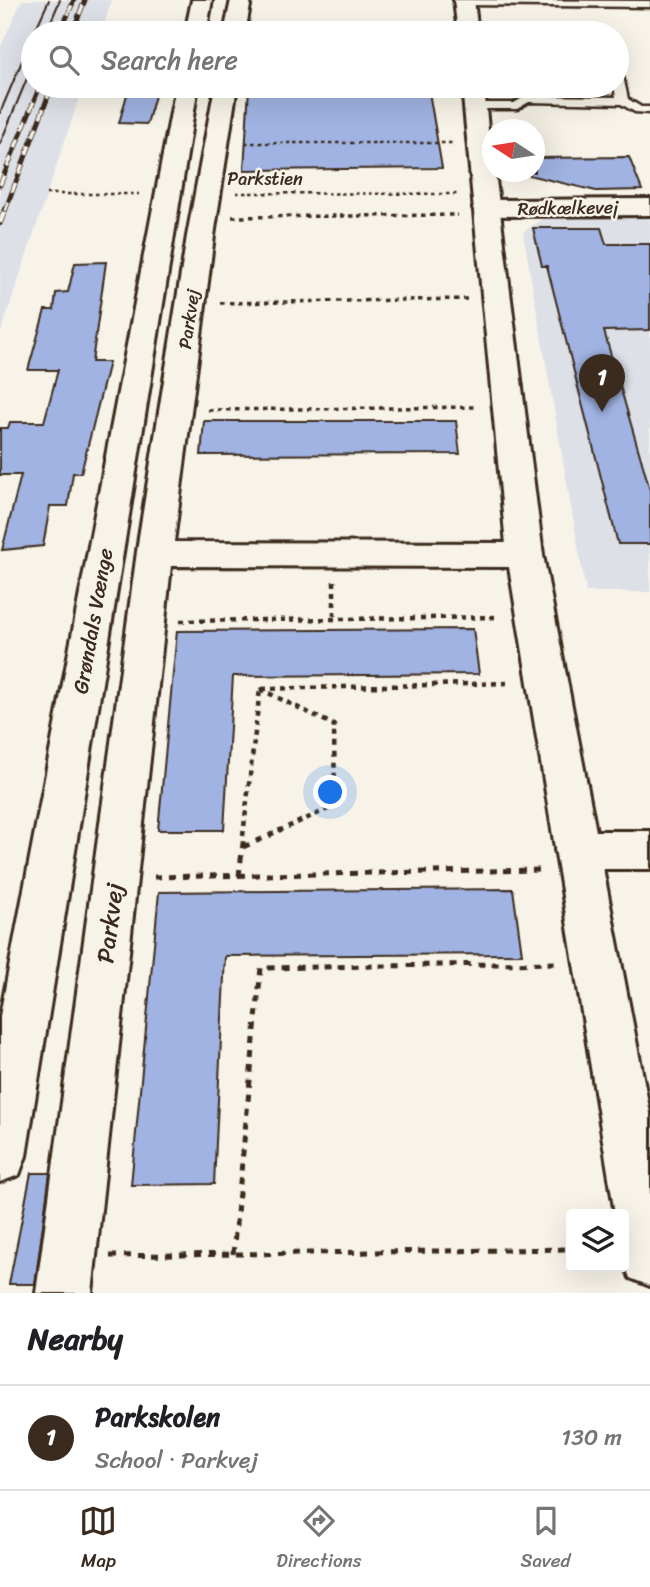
<!DOCTYPE html>
<html lang="en">
<head>
<meta charset="utf-8">
<style>
  :root { --surface:#fff; --page:#f6f6f6; --text:#202124; --muted:#757577; --line:#e0e0e0; --accent:#3b2a1e }
  body { margin:0; font-family:Sriracha,sans-serif; background:var(--page); color:var(--text) }
  .controls { position:absolute; right:21px; bottom:21px; display:grid; overflow:hidden; border-radius:7px; box-shadow:0 7px 28px #0002 }
  .controls button { width:63px; height:63px; display:grid; place-items:center; padding:0; border:0; border-bottom:2px solid var(--line); background:var(--surface); color:var(--text); font:35px sans-serif }
  .compass { position:absolute; left:482px; top:119px; width:63px; height:63px; border-radius:50%; background:var(--surface); box-shadow:0 7px 28px #0002; rotate:282deg }
  .you { position:absolute; left:331px; top:793px; width:24px; height:24px; margin:-18px; border:5px solid #fff; border-radius:50%; background:#1a73e8; box-shadow:0 0 0 10px #1a73e833 }
  .badge { display:grid; place-items:center; width:46px; height:46px; border-radius:50%; background:var(--accent); color:#fff; font-size:23px; font-weight:700 }
  .pin { position:absolute; translate:-50% -58px; filter:drop-shadow(0 2px 4px #0008) }
  .pin::after { content:''; position:absolute; top:37px; width:24px; height:21px; background:inherit; clip-path:polygon(0 0,100% 0,50% 100%) }
  .list { margin:0; padding:0; list-style:none }
  h2 { display:flex; justify-content:space-between; align-items:center; height:91px; margin:0; padding:0 28px; font-size:30px }
  h2 small { font-size:23px; font-weight:400; color:var(--muted) }
  .list li { display:grid; grid-template-columns:46px 1fr auto; gap:21px; align-items:center; box-sizing:border-box; height:105px; padding:0 28px; border-top:2px solid var(--line) }
  .list b { display:block; font-size:26px; white-space:nowrap }
  .list p { margin:0; font-size:23px; white-space:nowrap; color:var(--muted) }
  .list em { font-size:23px; font-style:normal; color:var(--muted) }
  .icon { flex:none; width:38px; height:38px; fill:none; stroke:currentColor; stroke-width:2; stroke-linecap:round; stroke-linejoin:round }
  .map { position:relative; flex:none; width:650px; height:1293px; overflow:hidden }
  .search { position:absolute; background:var(--surface); box-shadow:0 7px 28px #0002; left:21px; right:21px; top:21px; height:77px; display:flex; align-items:center; gap:18px; box-sizing:border-box; padding:0 24px; border-radius:38px; color:var(--muted); font-size:26px }
  .sheet { height:196px; background:var(--surface) }
  nav { display:flex; justify-content:space-around; align-items:center; box-sizing:border-box; height:98px; border-top:2px solid var(--line); background:var(--surface); font-size:19px; color:var(--muted) }
  nav a { display:grid; justify-items:center; gap:4px }
  nav .on { color:var(--accent) }
  .map>svg:first-child { display:block }
</style>
</head>
<body>
<div class="map">
<svg width="650" height="1293" viewBox="0 0 650 1293">
  <rect width="100%" height="100%" fill="#f7f3e8"/>
  <filter id="ink" filterUnits="userSpaceOnUse"><feTurbulence type="fractalNoise" baseFrequency=".0143" numOctaves="2"/><feDisplacementMap in="SourceGraphic" scale="14" xChannelSelector="R" yChannelSelector="G"/><feConvolveMatrix kernelMatrix="1 2 1 2 8 2 1 2 1" color-interpolation-filters="sRGB"/></filter>
  <g filter="url(#ink)">
    <g fill="#dde0e6">
      <polygon points="22,0 112,0 101,33 33,33 33,86 83,86 0,335 0,48"/>
      <polygon points="650,216 650,592 586,592 523,232 546,217"/>
    </g>
    <g fill="#a0b3e2" stroke="#3b2a1e" stroke-width="2">
      <polygon points="396,86 428,86 442,168 244,170 249,87"/>
      <polygon points="128,91 156,92 147,124 119,123"/>
      <polygon points="629,157 642,190 596,191 516,172 535,172 535,158"/>
      <polygon points="533,228 601,228 606,244 650,244 650,330 604,331 650,490 650,544 618,544 547,266 542,266"/>
      <polygon points="106,262 92,362 109,362 81,473 73,473 68,506 50,506 43,546 2,550 21,475 0,475 0,428 8,428 10,422 44,422 58,370 28,370 45,310 54,310 56,293 68,292 75,263"/>
      <polygon points="204,421 456,421 460,454 201,455"/>
      <polygon points="473,629 479,674 233,676 224,830 158,830 177,631"/>
      <polygon points="513,889 522,954 225,956 214,1184 131,1185 159,892"/>
      <polygon points="31,1173 50,1173 35,1284 9,1284"/>
    </g>
    <g fill="none" stroke-linecap="round" stroke-linejoin="round">
      <defs>
        <g id="service">
          <polygon points="460,0 650,1 650,7 464,5 460,4"/>
          <polygon points="617,73 623,76 628,99 641,107 650,107 650,113 635,112 621,104 529,102 517,109 476,109 470,106 476,103 514,103 526,96 616,97 614,86 617,86"/>
        </g>
        <g id="minor">
          <polygon points="192,0 212,0 206,33 185,33"/>
          <polygon points="231,0 251,0 245,33 224,33"/>
          <polygon points="176,86 198,86 26,1156 19,1175 0,1182 0,1016"/>
          <polygon points="215,86 237,86 214,236 174,542 525,543 538,546 543,555 538,564 525,567 171,566 92,1293 36,1293 139,537 187,236"/>
          <polygon points="650,199 650,215 486,216 477,214 473,208 477,202 486,200"/>
          <polygon points="577,831 650,831 650,869 577,869 561,863 555,850 561,837"/>
        </g>
        <g id="tertiary">
          <polygon points="454,0 474,0 478,33 458,33"/>
          <polygon points="462,86 484,86 492,172 495,172 543,555 650,1113 650,1286 630,1278 624,1262 624,1214 615,1214 507,555"/>
        </g>
      </defs>
      <use href="#service" stroke="#3b2a1e" stroke-width="5"/>
      <use href="#minor" stroke="#3b2a1e" stroke-width="6"/>
      <use href="#tertiary" stroke="#3b2a1e" stroke-width="6"/>
      <g stroke="#3b2a1e" stroke-width="2.5" stroke-dasharray="3.5 3.5" stroke-linecap="butt">
        <polyline points="262,28 442,27"/>
        <polyline points="245,143 453,143"/>
        <polyline points="236,193 458,194"/>
        <polyline points="46,194 139,194"/>
      </g>
      <g stroke="#3b2a1e" stroke-width="3.5" stroke-dasharray="4.5 4.5" stroke-linecap="butt">
        <polyline points="232,217 458,215"/>
        <polyline points="220,303 467,299"/>
        <polyline points="208,410 476,407"/>
      </g>
      <g stroke="#3b2a1e" stroke-width="4.5" stroke-dasharray="5 5" stroke-linecap="butt">
        <polyline points="334,581 334,619"/>
        <polyline points="180,621 500,617"/>
        <polyline points="260,689 334,725 335,806 267,836"/>
        <polyline points="243,836 260,689 512,683"/>
      </g>
      <g stroke="#3b2a1e" stroke-width="5" stroke-dasharray="7 7" stroke-linecap="butt">
        <polyline points="243,847 271,835"/>
        <polyline points="239,876 244,835"/>
        <polyline points="154,877 544,870"/>
        <polyline points="233,1254 261,968 557,963"/>
        <polyline points="110,1256 571,1249"/>
      </g>
      <use href="#service" fill="#f7f3e8" fill-rule="evenodd"/>
      <use href="#minor" fill="#f7f3e8" fill-rule="evenodd"/>
      <use href="#tertiary" fill="#f7f3e8" fill-rule="evenodd"/>
      <g stroke="#3b2a1e" stroke-width="2">
        <polyline points="34,33 49,0"/>
        <polyline points="46,33 60,0"/>
        <polyline points="0,113 33,35"/>
        <polyline points="0,144 33,64"/>
      </g>
      <defs>
        <g id="rail-far1">
          <polyline points="60,33 74,0"/>
          <polyline points="72,33 85,0"/>
          <polyline points="0,185 40,86"/>
          <polyline points="5,211 52,86"/>
        </g>
        <polyline id="rail" points="0,223 5,209"/>
      </defs>
      <use href="#rail-far1" stroke="#3b2a1e" stroke-width="5"/>
      <use href="#rail" stroke="#3b2a1e" stroke-width="6"/>
      <use href="#rail-far1" stroke="#f7f3e8" stroke-width="3.5" stroke-dasharray="10" stroke-linecap="butt"/>
      <use href="#rail" stroke="#f7f3e8" stroke-width="4.5" stroke-dasharray="12" stroke-linecap="butt"/>
    </g>
  </g>
  <g text-anchor="middle" stroke-width="5" stroke-linejoin="round" paint-order="stroke">
    <g font-size="18" fill="#3b2a1e" stroke="#f7f3e8">
      <text x="265" y="185">Parkstien</text>
      <text transform="translate(568 208) rotate(-1)" y="6">Rødkælkevej</text>
      <text transform="translate(189 319) rotate(-82)" y="6">Parkvej</text>
    </g>
    <g font-size="21" fill="#3b2a1e" stroke="#f7f3e8">
      <text transform="translate(93 621) rotate(-80)" y="7">Grøndals Vænge</text>
    </g>
    <g font-size="24" fill="#3b2a1e" stroke="#f7f3e8">
      <text transform="translate(110 923) rotate(-83)" y="8">Parkvej</text>
    </g>
  </g>
</svg>
<div class="controls">
<button><svg class="icon" aria-label="layers" viewBox="0 0 24 24"><path d="M12 4l9 5-9 5-9-5zM3 14l9 5 9-5"/></svg></button>
</div>
<svg class="compass" viewBox="-18 -18 36 36"><path d="M0-13l5 13h-10z" fill="#e53935"/><path d="M0 13l5-13h-10z" fill="#757577"/></svg>
<div class="you"></div>
<div class="pin badge" style="left:602px;top:412px">1</div>
<div class="search"><svg class="icon" aria-label="search" viewBox="0 0 24 24"><circle cx="10" cy="10" r="6"/><path d="M15 15l6 6"/></svg>Search here</div>
</div>
<section class="sheet">
<h2>Nearby<small></small></h2>
<ul class="list">
<li><span class="badge">1</span><div><b>Parkskolen</b><p>School · Parkvej</p></div><em>130 m</em></li>
</ul>
</section>
<nav>
<a class="on"><svg class="icon" aria-label="map" viewBox="0 0 24 24"><path d="M3 6l6-2 6 2 6-2v14l-6 2-6-2-6 2zM9 4v14M15 6v14"/></svg>Map</a>
<a><svg class="icon" aria-label="directions" viewBox="0 0 24 24"><path d="M12 3l9 9-9 9-9-9zM9 14v-3h6M13 9l2 2-2 2"/></svg>Directions</a>
<a><svg class="icon" aria-label="saved" viewBox="0 0 24 24"><path d="M7 4h10v16l-5-4-5 4z"/></svg>Saved</a>
</nav>
</body>
</html>
